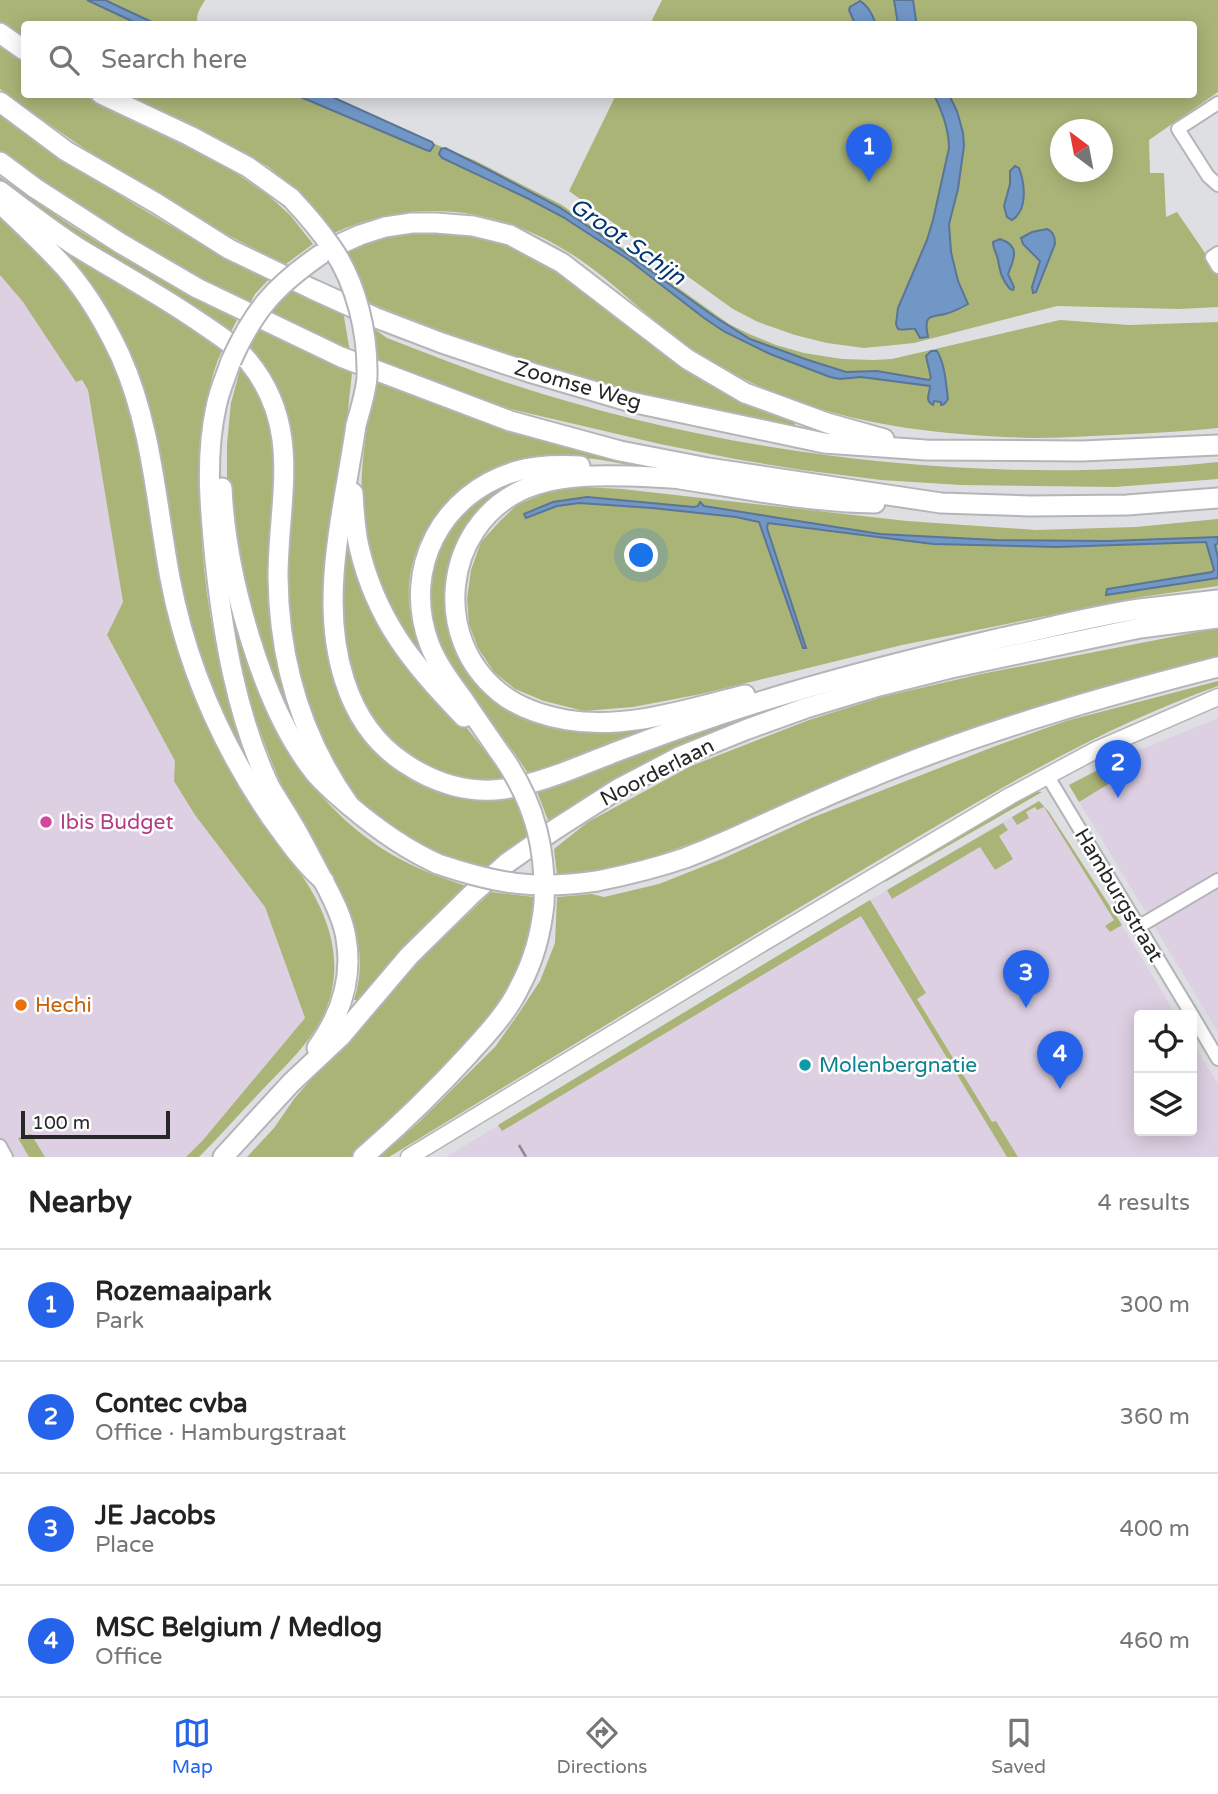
<!DOCTYPE html>
<html lang="en">
<head>
<meta charset="utf-8">
<style>
  :root { --surface:#fff; --page:#f2f2f2; --text:#222; --muted:#767676; --line:#e0e0e0; --accent:#2563eb }
  body { margin:0; font-family:"Varela Round",sans-serif; background:var(--page); color:var(--text) }
  .controls { position:absolute; right:21px; bottom:21px; display:grid; overflow:hidden; border-radius:7px; box-shadow:0 4px 18px #0003 }
  .controls button { width:63px; height:63px; display:grid; place-items:center; padding:0; border:0; border-bottom:2px solid var(--line); background:var(--surface); color:var(--text); font:35px sans-serif }
  .compass { position:absolute; left:1050px; top:119px; width:63px; height:63px; border-radius:50%; background:var(--surface); box-shadow:0 4px 18px #0003; rotate:328deg }
  .scale { position:absolute; left:21px; bottom:18px; width:149px; box-sizing:border-box; padding-left:7px; border:4px solid #272728; border-top:0; font-size:19px; line-height:24px; white-space:nowrap; color:#272728; -webkit-text-stroke:5px #fff; paint-order:stroke }
  .you { position:absolute; left:642px; top:556px; width:24px; height:24px; margin:-18px; border:5px solid #fff; border-radius:50%; background:#1a73e8; box-shadow:0 0 0 10px #1a73e833 }
  .badge { display:grid; place-items:center; width:46px; height:46px; border-radius:50%; background:var(--accent); color:#fff; font-size:23px; font-weight:700 }
  .pin { position:absolute; translate:-50% -58px; filter:drop-shadow(0 2px 4px #0008) }
  .pin::after { content:''; position:absolute; top:37px; width:24px; height:21px; background:inherit; clip-path:polygon(0 0,100% 0,50% 100%) }
  .list { margin:0; padding:0; list-style:none }
  h2 { display:flex; justify-content:space-between; align-items:center; height:91px; margin:0; padding:0 28px; font-size:30px }
  h2 small { font-size:23px; font-weight:400; color:var(--muted) }
  .list li { display:grid; grid-template-columns:46px 1fr auto; gap:21px; align-items:center; box-sizing:border-box; height:112px; padding:0 28px; border-top:2px solid var(--line) }
  .list b { display:block; font-size:26px; white-space:nowrap }
  .list p { margin:0; font-size:23px; white-space:nowrap; color:var(--muted) }
  .list em { font-size:23px; font-style:normal; color:var(--muted) }
  .icon { flex:none; width:38px; height:38px; fill:none; stroke:currentColor; stroke-width:2; stroke-linecap:round; stroke-linejoin:round }
  .map { position:relative; flex:none; width:1218px; height:1157px; overflow:hidden }
  .search { position:absolute; background:var(--surface); box-shadow:0 4px 18px #0003; left:21px; right:21px; top:21px; height:77px; display:flex; align-items:center; gap:18px; box-sizing:border-box; padding:0 24px; border-radius:7px; color:var(--muted); font-size:26px }
  .sheet { height:539px; background:var(--surface) }
  nav { display:flex; justify-content:space-around; align-items:center; box-sizing:border-box; height:98px; border-top:2px solid var(--line); background:var(--surface); font-size:19px; color:var(--muted) }
  nav a { display:grid; justify-items:center; gap:4px }
  nav .on { color:var(--accent) }
  .map>svg:first-child { display:block }
</style>
</head>
<body>
<div class="map">
<svg width="1218" height="1157" viewBox="0 0 1218 1157">
  <rect width="100%" height="100%" fill="#dedfe3"/>
  <g fill="#ded0e3">
    <polygon points="0,275 23,302 88,390 123,602 107,636 175,761 195,815 265,907 305,1018 203,1140 186,1157 0,1157"/>
    <polygon points="1218,718 1218,1032 1069,785 1125,756"/>
    <polygon points="1039,801 1049,812 1122,925 1176,1015 1139,1015 1139,1131 1192,1131 1192,1041 1218,1084 1218,1157 446,1157 870,900"/>
  </g>
  <g fill="#aab477" fill-rule="evenodd">
    <path d="M0,0H205C200,9 195,14 198,24H24V38L0,22Z"/>
    <path d="M662,0H1218V92L1149,140L1150,173H1164L1166,217L1177,212L1218,272V307L1179,309L1057,306L914,343L864,348L827,343L795,335L758,322L733,309L569,191L616,95L1194,94V24H650ZM1060,130H1102V172H1060Z"/>
    <path d="M0,47L24,61V94L83,95L137,123L204,155L239,175L269,196L290,215L313,244L286,264C184,216 90,155 0,89Z"/>
    <path d="M125,95H315L474,160L562,205L729,324L749,334L776,345L804,353L842,359L874,360L892,359L1060,320L1129,325L1218,322V428C1183,432 1148,433 1113,435C1086,436 1060,438 1033,438C955,436 873,428 799,402C756,387 715,366 678,339C644,314 614,283 579,259C504,208 418,195 334,233L314,207L293,187L267,166L193,125Z"/>
    <path d="M0,114C85,176 175,233 270,278L255,294L249,305L207,283L98,220L0,153Z"/>
    <polygon points="0,177 70,225 123,258 237,320 228,337 118,265 0,183"/>
    <path d="M0,215L61,276L73,292L95,326L114,364L130,407L140,448L165,598L285,853C323,899 351,958 323,1016C310,1043 286,1065 265,1087C243,1110 222,1134 199,1157H186L203,1140L305,1018L265,907L195,815L174,781L175,761L107,635L123,602L88,390L82,380L76,382L23,302L0,275Z"/>
    <path d="M35,224L135,293L223,349C207,380 206,413 204,448C203,465 201,483 201,501C200,565 212,641 230,702C237,724 246,746 254,768L247,773L198,662L138,384Z"/>
    <path d="M453,230C473,234 496,238 515,247C564,269 602,308 645,340C689,371 744,406 795,422V426C737,415 679,404 622,389C535,367 449,335 365,301L345,252L369,243L368,240L393,234Z"/>
    <polygon points="292,289 343,311 350,352 269,314"/>
    <path d="M369,325L387,338C428,354 469,370 511,384C735,457 984,486 1218,462V479L1115,487L961,485L881,480L802,470L735,459L660,444L502,407L425,380L373,360Z"/>
    <polygon points="259,330 352,373 339,493 331,652 390,760 513,794 522,814 529,839 491,869 437,853 419,844 371,814 344,784 327,761 299,688 285,591 292,468 247,352"/>
    <polygon points="241,366 253,382 274,428 276,464 270,538 303,739 300,742 264,660 231,524 227,479 227,444 231,403"/>
    <path d="M373,381L469,417L671,471V474C648,470 625,464 602,460C590,458 577,458 565,458C549,457 532,456 517,460C453,477 405,536 409,603C411,625 419,645 429,664L426,665C416,649 404,633 394,616C370,574 359,520 362,472C364,441 370,412 373,381Z"/>
    <path d="M538,476L472,527L458,645L539,718L696,712L549,769L527,772C480,696 392,633 446,535C465,501 501,483 538,476Z"/>
    <polygon points="584,487 622,489 907,521 1036,530 1136,527 1218,519 1218,586 1141,597 902,645 701,694 633,707 584,711 544,701 515,689 494,672 478,648 469,624 467,599 471,570 481,542 500,521 517,505 554,489"/>
    <path d="M348,522L358,567L459,718L495,764L506,781C496,781 485,781 474,780C447,777 424,766 402,749C396,744 387,739 382,732C334,673 341,593 348,522Z"/>
    <path d="M229,592C242,631 252,671 267,709C290,769 343,829 400,859C421,871 446,879 469,887L410,943L358,1000H354C380,920 314,860 285,793C257,730 233,661 229,592Z"/>
    <path d="M1218,628V660C1109,685 1001,715 897,757C851,775 805,795 760,815C695,843 629,871 557,875L554,849L588,822L691,766L809,720L882,697L981,674Z"/>
    <polygon points="877,673 608,786 548,820 536,789 638,749"/>
    <path d="M1218,681V686C1086,733 967,808 847,879C694,971 542,1064 389,1157H379L418,1123L495,1047L519,1013L540,981L555,943L557,897L592,894L604,897L659,884L722,859L814,817L993,747L1066,721Z"/>
    <polygon points="1123,757 1120,777 1079,802 1069,785"/>
    <polygon points="1035,791 1042,792 885,882 886,875"/>
    <polygon points="1039,801 1049,812 1122,925 1110,932 1105,926 1114,920 1044,807 1037,810 1035,807 1026,812 1029,818 1017,825 1012,817"/>
    <polygon points="1003,823 1008,830 999,836 1013,859 995,870 980,847 892,899 887,890"/>
    <polygon points="491,892 534,897 534,900 527,946 512,981 475,1036 395,1120 352,1157 247,1157 274,1128 294,1099 363,1019 416,964"/>
    <polygon points="870,900 926,993 917,999 992,1122 996,1121 1018,1157 1007,1157 861,916 502,1131 498,1125"/>
    <polygon points="31,1134 45,1157 29,1157 18,1138"/>
  </g>
  <g fill="#7197c7" stroke="#5b7597" stroke-width="2">
    <polygon points="87,0 105,0 156,24 138,24"/>
    <polygon points="894,0 913,0 916,20 914,24 898,24"/>
    <path d="M860,1C868,5 873,16 876,24H855L849,10L850,7Z"/>
    <polygon points="296,95 328,95 432,142 434,145 430,151 426,150"/>
    <path d="M934,95H949L957,111L963,133L964,146L958,189L949,224L951,252L958,281L968,304C961,308 953,312 945,314C940,316 933,314 928,319C925,324 927,331 928,337L920,338L915,329C909,328 904,331 898,329L896,324L898,308L927,240L933,220L949,148C949,129 942,111 934,95Z"/>
    <path d="M445,148L487,169L559,207L598,233L715,317L750,339L805,359L846,372L877,371L929,380L931,378L926,356L931,351H937C945,364 946,384 948,399C946,402 945,405 941,405V402L934,401L933,405C924,400 930,394 930,386L861,377L840,379L830,377L770,354L725,332L704,318L629,260L563,217L527,198L442,158L439,154L441,149Z"/>
    <path d="M1015,166L1019,168C1025,184 1028,210 1012,220L1007,217L1004,206L1010,184V171Z"/>
    <path d="M1047,229C1053,231 1055,237 1055,244L1036,292L1033,293L1032,287L1040,261L1023,244L1021,238L1032,232Z"/>
    <path d="M1000,239C1021,246 1014,259 1008,274L1014,287L1013,290L1010,289C1002,280 1000,272 998,260C997,254 993,249 993,242Z"/>
    <polygon points="587,497 694,507 698,506 700,502 704,506 880,534 995,540 1108,541 1218,537 1218,543 1215,545 1218,558 1218,578 1106,595 1107,589 1212,572 1214,570 1206,542 1057,547 933,544 768,523 767,528 806,648 803,648 759,522 736,517 652,508 579,503 557,506 526,518 524,514 553,502"/>
  </g>
  <g fill="none" stroke-linecap="round" stroke-linejoin="round">
    <defs>
      <g id="minor">
        <polyline points="1218,103 1178,129 1208,176 1218,185"/>
        <polyline points="1218,253 1212,257 1218,267"/>
        <polyline points="1047,775 1192,1015"/>
        <polyline points="1138,927 1218,880"/>
        <polyline points="1192,1015 1218,1059"/>
        <polyline points="0,1146 6,1157"/>
      </g>
      <polyline id="major" points="409,1157 761,944 1010,796 1096,750 1218,697"/>
      <g id="highway">
        <polyline points="0,33 24,50"/>
        <polyline points="101,94 190,136 248,167 291,198"/>
        <polyline points="0,102 66,151 156,203 229,249 312,289 374,317 442,343 532,373 631,402 824,443 926,450 1082,451 1218,445"/>
        <polyline points="0,162 35,188 120,243 197,288 341,357 510,421 620,451 708,468 941,503 1030,506 1127,505 1218,498"/>
        <path d="M0,191C25,210 51,230 77,247C116,271 157,293 195,319C214,332 234,344 249,362C303,428 278,500 278,577C279,660 302,739 350,806"/>
        <path d="M3,206C21,223 39,240 56,258C83,285 104,321 120,355C152,426 156,503 170,578C186,663 221,744 270,816C287,839 302,862 324,881"/>
        <polyline points="320,255 340,244 360,235 385,227 412,223 436,223 473,226 510,235 562,263 687,359 745,393 827,423 884,439"/>
        <path d="M231,361C226,376 219,391 216,407C205,457 210,509 215,560C223,636 237,718 270,787C277,799 285,811 292,823C304,843 314,864 325,884C334,901 343,919 346,938C353,978 340,1016 317,1048"/>
        <path d="M356,425C349,475 337,525 334,575C329,644 343,724 406,764C434,783 469,794 504,789C542,783 577,767 613,753C660,735 708,718 756,703C836,678 916,658 997,639C1044,629 1092,616 1140,609C1166,606 1192,603 1218,600"/>
        <path d="M662,476C733,487 804,502 875,503"/>
        <path d="M673,478C626,476 563,470 520,491C443,529 432,638 499,692C517,707 544,716 567,720C626,730 688,709 745,695"/>
        <path d="M222,488C226,573 261,706 315,773C325,785 337,795 350,806C377,829 405,849 438,864"/>
        <path d="M353,493C354,511 355,530 359,547C376,620 413,665 464,717"/>
        <path d="M507,763C493,743 479,723 465,702C452,684 437,665 429,643C402,569 441,493 517,471C537,465 559,465 580,466"/>
        <path d="M597,881C627,875 656,868 685,858C728,842 769,821 811,803C835,792 860,782 884,772C993,728 1105,696 1218,667"/>
        <polyline points="223,1157 291,1083 341,1036 409,956 472,894 507,863 554,830 618,789 681,756 745,730 806,708 879,686 951,668 1140,628 1218,618"/>
        <path d="M363,1157C400,1125 435,1091 468,1055C487,1034 508,1012 520,986C534,960 541,933 544,904"/>
      </g>
    </defs>
    <use href="#minor" stroke="#b4b5b8" stroke-width="16"/>
    <use href="#major" stroke="#b4b5b8" stroke-width="19"/>
    <use href="#highway" stroke="#b4b5b8" stroke-width="23"/>
    <use href="#minor" stroke="#fff" stroke-width="12"/>
    <use href="#major" stroke="#fff" stroke-width="16"/>
    <use href="#highway" stroke="#fff" stroke-width="19"/>
    <polyline stroke="#8b8c8f" stroke-width="2.5" stroke-dasharray="14 7" stroke-linecap="butt" points="519,1145 526,1157"/>
    <defs>
      <g id="highway-bridge">
        <path d="M291,198C306,214 320,230 332,248C357,284 368,334 367,377C366,393 360,410 356,425"/>
        <path d="M231,361C254,310 274,287 320,255"/>
        <path d="M507,763C536,808 546,851 544,904"/>
        <path d="M438,864C497,884 535,890 597,881"/>
      </g>
    </defs>
    <use href="#highway-bridge" stroke="#b4b5b8" stroke-width="23" stroke-linecap="butt"/>
    <use href="#highway-bridge" stroke="#fff" stroke-width="19"/>
  </g>
  <circle fill="#d1479c" stroke="#fff" stroke-width="2.5" cx="46" cy="822" r="7"/>
  <circle fill="#e8710a" stroke="#fff" stroke-width="2.5" cx="21" cy="1005" r="7"/>
  <circle fill="#0f9aa8" stroke="#fff" stroke-width="2.5" cx="805" cy="1065" r="7"/>
  <g text-anchor="middle" stroke-width="5" stroke-linejoin="round" paint-order="stroke">
    <g font-size="21" fill="#272728" stroke="#fff">
      <text transform="translate(578 385) rotate(16)" y="7">Zoomse Weg</text>
      <text transform="translate(657 772) rotate(-27)" y="7">Noorderlaan</text>
      <text transform="translate(1119 895) rotate(59)" y="7">Hamburgstraat</text>
    </g>
    <g font-size="21" fill="#b23c85" stroke="#fff" text-anchor="start">
      <text x="60" y="829">Ibis Budget</text>
    </g>
    <g font-size="21" fill="#c56008" stroke="#fff" text-anchor="start">
      <text x="35" y="1012">Hechi</text>
    </g>
    <g font-size="21" fill="#0d838f" stroke="#fff" text-anchor="start">
      <text x="819" y="1072">Molenbergnatie</text>
    </g>
    <g font-size="23" font-style="italic" fill="#00356f" stroke="#fff">
      <text transform="translate(628 241) rotate(35)" y="8">Groot Schijn</text>
    </g>
  </g>
</svg>
<div class="controls">
<button><svg class="icon" aria-label="locate" viewBox="0 0 24 24"><circle cx="12" cy="12" r="6"/><path d="M12 2v4M12 18v4M2 12h4M18 12h4"/></svg></button>
<button><svg class="icon" aria-label="layers" viewBox="0 0 24 24"><path d="M12 4l9 5-9 5-9-5zM3 14l9 5 9-5"/></svg></button>
</div>
<svg class="compass" viewBox="-18 -18 36 36"><path d="M0-13l5 13h-10z" fill="#e53935"/><path d="M0 13l5-13h-10z" fill="#767676"/></svg>
<div class="scale">100 m</div>
<div class="you"></div>
<div class="pin badge" style="left:869px;top:182px">1</div>
<div class="pin badge" style="left:1118px;top:798px">2</div>
<div class="pin badge" style="left:1026px;top:1008px">3</div>
<div class="pin badge" style="left:1060px;top:1089px">4</div>
<div class="search"><svg class="icon" aria-label="search" viewBox="0 0 24 24"><circle cx="10" cy="10" r="6"/><path d="M15 15l6 6"/></svg>Search here</div>
</div>
<section class="sheet">
<h2>Nearby<small>4 results</small></h2>
<ul class="list">
<li><span class="badge">1</span><div><b>Rozemaaipark</b><p>Park</p></div><em>300 m</em></li>
<li><span class="badge">2</span><div><b>Contec cvba</b><p>Office · Hamburgstraat</p></div><em>360 m</em></li>
<li><span class="badge">3</span><div><b>JE Jacobs</b><p>Place</p></div><em>400 m</em></li>
<li><span class="badge">4</span><div><b>MSC Belgium / Medlog</b><p>Office</p></div><em>460 m</em></li>
</ul>
</section>
<nav>
<a class="on"><svg class="icon" aria-label="map" viewBox="0 0 24 24"><path d="M3 6l6-2 6 2 6-2v14l-6 2-6-2-6 2zM9 4v14M15 6v14"/></svg>Map</a>
<a><svg class="icon" aria-label="directions" viewBox="0 0 24 24"><path d="M12 3l9 9-9 9-9-9zM9 14v-3h6M13 9l2 2-2 2"/></svg>Directions</a>
<a><svg class="icon" aria-label="saved" viewBox="0 0 24 24"><path d="M7 4h10v16l-5-4-5 4z"/></svg>Saved</a>
</nav>
</body>
</html>
